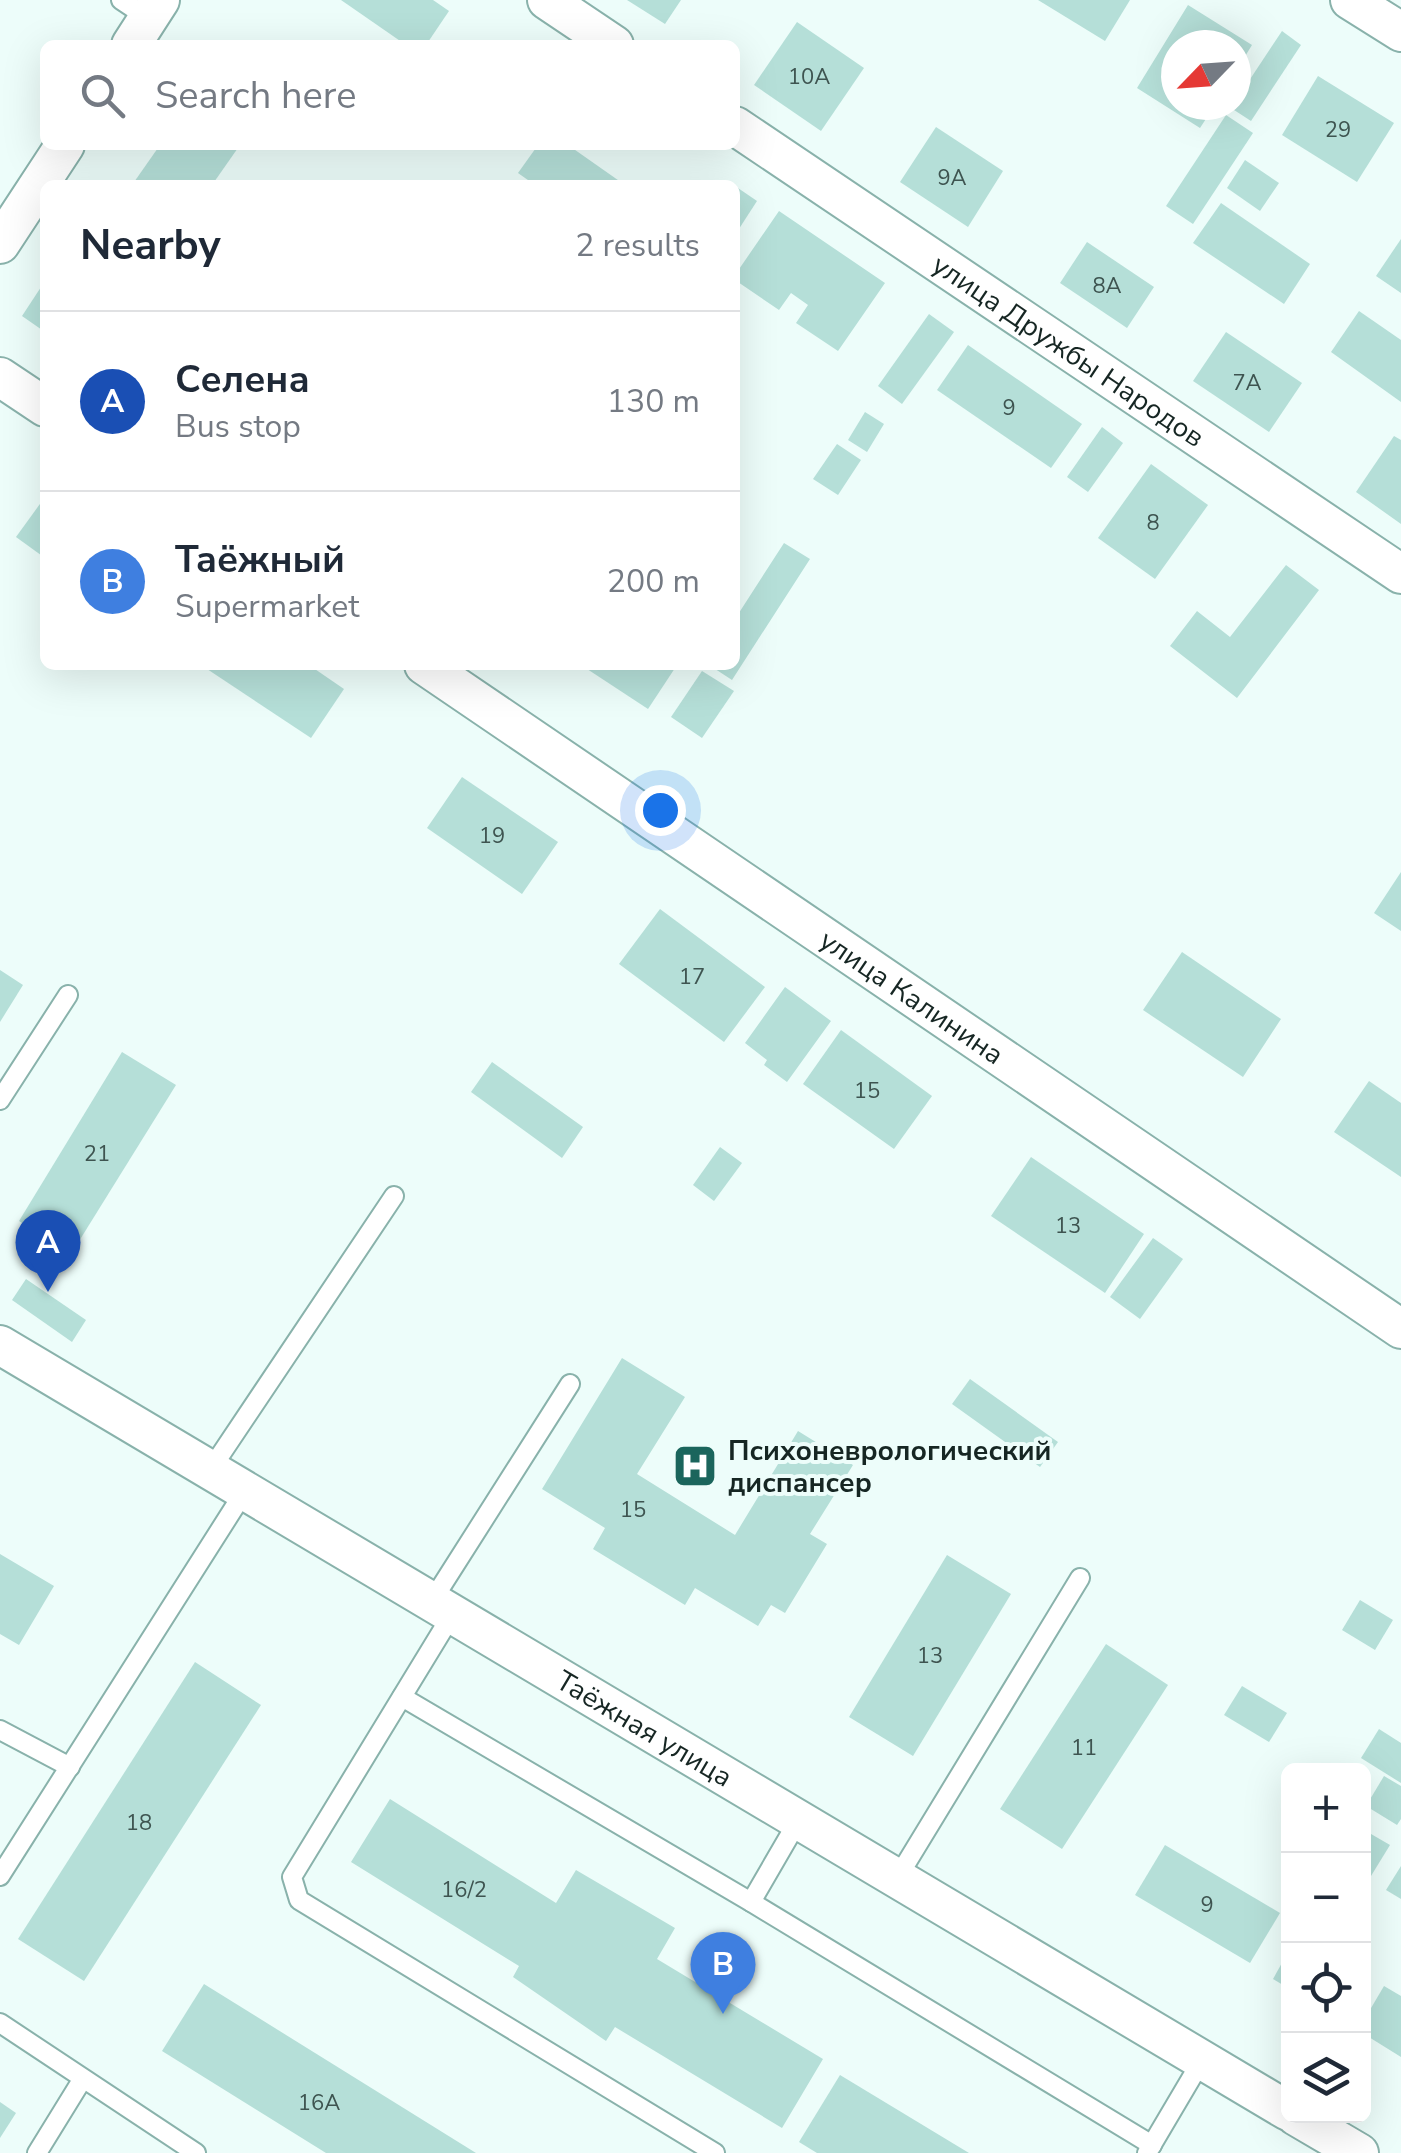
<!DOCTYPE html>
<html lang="en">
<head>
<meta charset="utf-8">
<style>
  :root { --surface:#fff; --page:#f6f6f7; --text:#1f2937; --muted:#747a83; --line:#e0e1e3; --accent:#ea580c }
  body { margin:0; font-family:"Nunito Sans",sans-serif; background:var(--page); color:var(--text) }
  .controls { position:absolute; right:30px; bottom:30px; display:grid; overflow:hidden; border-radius:15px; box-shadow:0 10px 40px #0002 }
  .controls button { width:90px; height:90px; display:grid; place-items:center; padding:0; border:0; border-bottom:2px solid var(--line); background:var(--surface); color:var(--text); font:50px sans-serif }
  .compass { position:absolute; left:1161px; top:30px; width:90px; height:90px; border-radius:50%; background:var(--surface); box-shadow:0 10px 40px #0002; rotate:245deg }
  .you { position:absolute; left:660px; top:810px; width:35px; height:35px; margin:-25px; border:8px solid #fff; border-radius:50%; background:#1a73e8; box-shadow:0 0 0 15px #1a73e833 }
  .badge { display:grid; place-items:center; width:65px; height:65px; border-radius:50%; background:var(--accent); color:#fff; font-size:32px; font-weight:700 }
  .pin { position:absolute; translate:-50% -82px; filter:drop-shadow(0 2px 5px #0008) }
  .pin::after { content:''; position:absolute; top:52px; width:35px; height:30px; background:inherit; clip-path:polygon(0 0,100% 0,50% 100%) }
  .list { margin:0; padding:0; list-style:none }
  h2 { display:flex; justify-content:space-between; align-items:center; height:130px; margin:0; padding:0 40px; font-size:42px }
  h2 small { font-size:32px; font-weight:400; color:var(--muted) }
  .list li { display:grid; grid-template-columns:65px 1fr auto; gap:30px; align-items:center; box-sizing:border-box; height:180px; padding:0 40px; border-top:2px solid var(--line) }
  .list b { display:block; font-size:38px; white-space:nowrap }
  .list p { margin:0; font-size:32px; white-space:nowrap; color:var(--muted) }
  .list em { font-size:32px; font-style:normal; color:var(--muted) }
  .icon { flex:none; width:55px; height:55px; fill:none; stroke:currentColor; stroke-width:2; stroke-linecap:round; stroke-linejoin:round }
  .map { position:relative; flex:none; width:1401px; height:2153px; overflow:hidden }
  .search { position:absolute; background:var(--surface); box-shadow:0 10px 40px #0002; left:40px; top:40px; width:700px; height:110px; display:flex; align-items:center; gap:25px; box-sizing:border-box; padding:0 35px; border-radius:15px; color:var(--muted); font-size:38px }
  .panel { position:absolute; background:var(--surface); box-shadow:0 10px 40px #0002; left:40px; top:180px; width:700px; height:490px; border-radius:15px }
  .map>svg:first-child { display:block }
</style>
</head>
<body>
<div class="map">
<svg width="1401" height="2153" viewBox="0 0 1401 2153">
  <rect width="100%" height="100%" fill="#edfdfa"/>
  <g fill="#b5dfd8">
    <polygon points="341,0 433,0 449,11 426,45 406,45"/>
    <polygon points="627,0 681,0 665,24"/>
    <polygon points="1038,0 1130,0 1105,41"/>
    <polygon points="1188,5 1252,45 1236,71 1236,45 1176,45 1176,105 1215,105 1200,128 1137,88"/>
    <polygon points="797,22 864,68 821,131 754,85"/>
    <polygon points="1282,31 1301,45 1251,121 1231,108"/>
    <polygon points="1318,76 1394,123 1357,182 1282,135"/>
    <polygon points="1226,115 1253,133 1193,224 1166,206"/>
    <polygon points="936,127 1003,171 968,227 900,182"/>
    <polygon points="160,145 240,145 212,185 132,185"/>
    <polygon points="538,145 568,145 625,185 535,185 518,173"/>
    <polygon points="1245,160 1279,183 1260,211 1227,188"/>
    <polygon points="735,186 757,201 735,235"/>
    <polygon points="1221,203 1310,264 1284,304 1193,243"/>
    <polygon points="779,211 885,283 838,351 796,323 808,305 791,293 779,310 735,280 735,275"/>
    <polygon points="1401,239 1401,293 1376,276"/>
    <polygon points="1087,242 1154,287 1127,328 1060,283"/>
    <polygon points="45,281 45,332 22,316"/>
    <polygon points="1359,311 1401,340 1401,402 1331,352"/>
    <polygon points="929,314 954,332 902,404 878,386"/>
    <polygon points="1226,332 1302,383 1269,432 1193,381"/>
    <polygon points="968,345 1082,424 1051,468 937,390"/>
    <polygon points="865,412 884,424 867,452 848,440"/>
    <polygon points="1102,427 1123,443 1088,492 1067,477"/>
    <polygon points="1394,436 1401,440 1401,524 1356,492"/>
    <polygon points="837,444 861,460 838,495 813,479"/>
    <polygon points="1151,464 1208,505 1155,579 1098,538"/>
    <polygon points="45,497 45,558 16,537"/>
    <polygon points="784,543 810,559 732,680 709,665 735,665 735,619"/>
    <polygon points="1286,565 1319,590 1237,698 1170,646 1197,611 1230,637"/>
    <polygon points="201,665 309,665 344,689 311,738"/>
    <polygon points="581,665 677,665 648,709"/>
    <polygon points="702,671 734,691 702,738 671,717"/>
    <polygon points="462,777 558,842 522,894 427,828"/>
    <polygon points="1401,872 1401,931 1374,913"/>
    <polygon points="660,909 765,987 724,1042 619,964"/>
    <polygon points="1182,952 1281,1019 1243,1077 1143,1010"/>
    <polygon points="0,970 23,985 0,1022"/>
    <polygon points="785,987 831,1021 787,1082 764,1065 767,1060 745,1043"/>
    <polygon points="841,1030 932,1096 894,1149 803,1084"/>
    <polygon points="122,1052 176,1085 71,1254 19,1221"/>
    <polygon points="492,1062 583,1127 562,1158 471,1092"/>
    <polygon points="1369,1081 1401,1103 1401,1177 1334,1132"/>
    <polygon points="720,1147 742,1163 714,1201 693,1185"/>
    <polygon points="1031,1157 1144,1234 1105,1293 991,1216"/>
    <polygon points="1153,1238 1183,1259 1140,1319 1110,1297"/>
    <polygon points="26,1279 86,1320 72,1342 12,1300"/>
    <polygon points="622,1358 685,1397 637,1474 735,1535 798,1431 853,1465 810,1534 827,1544 785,1613 771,1605 758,1626 695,1588 685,1605 593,1549 605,1528 542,1489"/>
    <polygon points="970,1379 1058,1442 1040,1467 952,1404"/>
    <polygon points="0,1554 54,1586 19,1645 0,1634"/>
    <polygon points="947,1555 1011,1594 913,1756 849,1717"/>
    <polygon points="1360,1600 1393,1620 1375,1650 1342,1630"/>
    <polygon points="1106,1644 1168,1685 1062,1849 1000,1809"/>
    <polygon points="195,1662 261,1705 84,1981 18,1939"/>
    <polygon points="1242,1686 1287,1713 1269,1742 1224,1715"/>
    <polygon points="1379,1729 1401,1743 1401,1783 1361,1758"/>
    <polygon points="1384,1776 1401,1786 1401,1819 1397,1825 1366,1806"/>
    <polygon points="390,1799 556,1903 576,1870 675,1928 657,1959 823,2059 782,2128 615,2027 606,2041 513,1977 519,1966 351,1862"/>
    <polygon points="1371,1834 1390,1845 1371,1876 1364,1871 1364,1846"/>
    <polygon points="1165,1845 1280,1913 1250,1963 1135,1895"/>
    <polygon points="1401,1866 1401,1899 1386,1890"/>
    <polygon points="1288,1952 1288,1988 1273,1979"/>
    <polygon points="204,1984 476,2153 326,2153 162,2051"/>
    <polygon points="1384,1986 1401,1996 1401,2057 1364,2034 1364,2020"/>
    <polygon points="840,2075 969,2153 817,2153 799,2142"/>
    <polygon points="0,2102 16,2113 0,2138"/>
  </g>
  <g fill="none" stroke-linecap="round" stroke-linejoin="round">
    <defs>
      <g id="service">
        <polyline points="121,0 148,18"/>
        <polyline points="0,1100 68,995"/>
        <polyline points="211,1469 394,1196"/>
        <polyline points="432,1601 570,1384"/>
        <polyline points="453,1613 292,1877 299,1900 715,2153"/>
        <polyline points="402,1697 751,1902 1152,2145"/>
        <polyline points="0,1730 70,1767"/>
        <polyline points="0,1876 246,1489"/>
        <polyline points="896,1880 1080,1578"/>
        <polyline points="751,1902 798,1821"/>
        <polyline points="0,2023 196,2153"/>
        <polyline points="37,2153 82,2080"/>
        <polyline points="1147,2153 1202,2060"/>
      </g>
      <g id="minor">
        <polyline points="547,0 614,45"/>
        <polyline points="1350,0 1401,32"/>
        <polyline points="131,45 160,0"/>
        <path id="s1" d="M735,126L1401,574"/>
        <polyline points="0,244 65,145"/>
        <polyline points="0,377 45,407"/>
        <path id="s2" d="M424,665L1401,1329"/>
        <path id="s3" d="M0,1345L1288,2111"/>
        <polyline points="1296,2116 1359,2153"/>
      </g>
    </defs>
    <use href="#service" stroke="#89b2ab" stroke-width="22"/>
    <use href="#minor" stroke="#89b2ab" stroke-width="42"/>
    <use href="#service" stroke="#fff" stroke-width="18"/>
    <use href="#minor" stroke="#fff" stroke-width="38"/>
  </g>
  <defs>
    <symbol id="hospital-square" viewBox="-11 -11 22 22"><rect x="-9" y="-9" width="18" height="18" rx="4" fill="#1b655c" stroke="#edfdfa"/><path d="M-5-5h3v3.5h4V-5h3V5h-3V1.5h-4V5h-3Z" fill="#fff"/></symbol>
  </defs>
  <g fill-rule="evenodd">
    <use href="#hospital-square" x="670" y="1441" width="50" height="50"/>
  </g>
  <g text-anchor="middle" stroke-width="8" stroke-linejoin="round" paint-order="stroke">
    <g font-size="22" fill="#3e5450">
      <text x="809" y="84">10А</text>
      <text x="1338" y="137">29</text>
      <text x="952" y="185">9А</text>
      <text x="1107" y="293">8А</text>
      <text x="1247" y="390">7А</text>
      <text x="1009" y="415">9</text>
      <text x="1153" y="530">8</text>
      <text x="492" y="843">19</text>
      <text x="692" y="984">17</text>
      <text x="867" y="1098">15</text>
      <text x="97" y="1161">21</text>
      <text x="1068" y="1233">13</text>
      <text x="633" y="1517">15</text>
      <text x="930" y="1663">13</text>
      <text x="1084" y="1755">11</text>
      <text x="139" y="1830">18</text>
      <text x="464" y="1897">16/2</text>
      <text x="1207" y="1912">9</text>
      <text x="319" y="2110">16А</text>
    </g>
    <g font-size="28" fill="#162623" stroke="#edfdfa">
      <text dy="10" stroke="none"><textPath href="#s1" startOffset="402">улица Дружбы Народов</textPath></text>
      <text dy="10" stroke="none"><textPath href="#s2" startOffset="590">улица Калинина</textPath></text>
      <text dy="10" stroke="none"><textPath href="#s3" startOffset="750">Таёжная улица</textPath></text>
    </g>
    <g font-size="28" font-weight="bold" fill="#162623" stroke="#edfdfa" text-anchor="start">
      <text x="728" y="1460">Психоневрологический<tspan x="728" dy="32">диспансер</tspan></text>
    </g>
  </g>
</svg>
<div class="controls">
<button>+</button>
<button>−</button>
<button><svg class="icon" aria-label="locate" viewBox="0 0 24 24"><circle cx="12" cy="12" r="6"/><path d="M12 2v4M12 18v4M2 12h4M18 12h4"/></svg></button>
<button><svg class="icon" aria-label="layers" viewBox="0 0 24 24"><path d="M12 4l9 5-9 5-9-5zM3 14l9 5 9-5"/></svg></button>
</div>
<svg class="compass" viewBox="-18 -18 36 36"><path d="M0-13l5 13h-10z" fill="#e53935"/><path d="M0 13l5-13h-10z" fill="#747a83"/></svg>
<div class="you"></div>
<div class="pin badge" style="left:48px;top:1292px;background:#1a4fb4">A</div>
<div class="pin badge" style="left:723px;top:2014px;background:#3f7fe0">B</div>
<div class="search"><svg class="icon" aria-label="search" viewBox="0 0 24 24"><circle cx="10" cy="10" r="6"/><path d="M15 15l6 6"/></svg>Search here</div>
<section class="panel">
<h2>Nearby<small>2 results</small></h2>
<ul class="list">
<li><span class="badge" style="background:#1a4fb4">A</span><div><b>Селена</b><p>Bus stop</p></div><em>130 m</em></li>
<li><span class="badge" style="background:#3f7fe0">B</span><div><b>Таёжный</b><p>Supermarket</p></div><em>200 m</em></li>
</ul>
</section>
</div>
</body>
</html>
